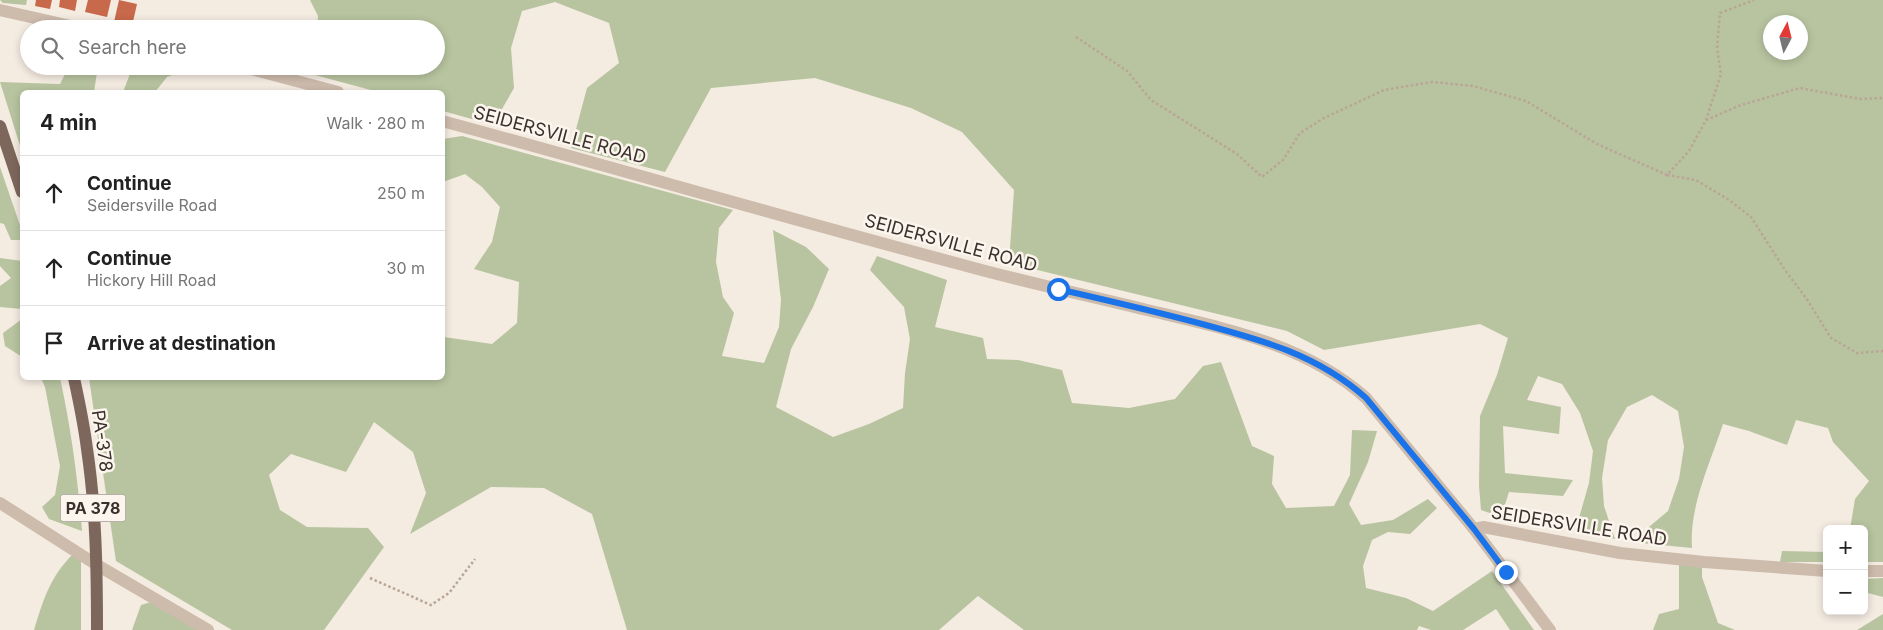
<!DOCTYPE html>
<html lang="en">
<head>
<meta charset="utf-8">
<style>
  :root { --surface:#fff; --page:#f2f2f2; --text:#222; --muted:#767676; --line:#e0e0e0 }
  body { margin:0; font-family:Inter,sans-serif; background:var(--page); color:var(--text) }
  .controls { position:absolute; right:15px; bottom:15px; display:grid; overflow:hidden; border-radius:8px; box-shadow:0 2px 8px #0003 }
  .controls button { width:45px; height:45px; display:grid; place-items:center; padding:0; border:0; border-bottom:1px solid var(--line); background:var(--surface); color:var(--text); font:25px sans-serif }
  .compass { position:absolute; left:1763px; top:15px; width:45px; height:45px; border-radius:50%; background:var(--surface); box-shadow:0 2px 8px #0003; rotate:7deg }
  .stop { position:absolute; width:15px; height:15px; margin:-11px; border:4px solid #1a73e8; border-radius:50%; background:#fff }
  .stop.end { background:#1a73e8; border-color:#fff; box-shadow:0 1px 5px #0008 }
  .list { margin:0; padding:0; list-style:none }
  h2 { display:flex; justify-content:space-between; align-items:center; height:65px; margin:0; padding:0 20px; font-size:21px }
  h2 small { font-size:16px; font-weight:400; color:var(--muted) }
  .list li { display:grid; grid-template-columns:32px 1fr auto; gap:15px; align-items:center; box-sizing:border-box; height:75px; padding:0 20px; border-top:1px solid var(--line) }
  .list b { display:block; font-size:19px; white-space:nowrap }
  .list p { margin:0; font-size:16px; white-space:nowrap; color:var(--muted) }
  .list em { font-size:16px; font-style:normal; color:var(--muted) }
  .icon { flex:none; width:28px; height:28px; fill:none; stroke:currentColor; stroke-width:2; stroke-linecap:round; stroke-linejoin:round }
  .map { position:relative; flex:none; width:1883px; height:630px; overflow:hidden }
  .search { position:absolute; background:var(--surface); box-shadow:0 2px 8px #0003; left:20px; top:20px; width:425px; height:55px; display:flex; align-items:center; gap:12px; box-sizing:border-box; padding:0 18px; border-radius:28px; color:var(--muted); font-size:19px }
  .panel { position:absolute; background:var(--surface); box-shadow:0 2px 8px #0003; left:20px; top:90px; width:425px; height:290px; border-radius:8px }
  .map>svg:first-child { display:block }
</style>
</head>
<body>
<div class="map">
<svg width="1883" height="630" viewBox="0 0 1883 630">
  <rect width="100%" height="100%" fill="#f4ebe1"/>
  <g fill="#b8c4a0" fill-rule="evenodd">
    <polygon points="0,0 27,0 26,5 3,3"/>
    <path d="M310,0H1883V562H1864V529H1850L1855,499L1869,481L1833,442L1828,428L1796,420L1787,445L1749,431L1723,424C1710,464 1689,506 1692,548L1631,542L1668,511L1679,479L1684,447L1678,411L1652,395L1627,407L1608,440L1602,478L1604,506L1615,539L1575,532L1589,483L1593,451L1580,413L1562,384L1538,376L1527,400L1561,407L1559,434L1503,426L1505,473L1573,480L1563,496L1509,492L1501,517L1481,510L1479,486L1480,416L1497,375L1508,338L1480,324L1324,350L1287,331L1009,263L1014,190L962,132L911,108L815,78L711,88L665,172L571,148L587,88L619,63L609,23L555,2L522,11L511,48L514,88L493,125L443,111L442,92H378L315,75V66H436V29H317L318,16ZM1770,22H1800V52H1770Z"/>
    <polygon points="69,66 98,66 94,92 22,92 22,152 0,82 60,84"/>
    <polygon points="133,66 185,66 191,68 167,77 155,92 123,92"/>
    <polygon points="462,136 733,210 719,228 716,262 723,297 734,313 722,356 764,363 779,327 781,300 773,230 806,247 829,269 813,307 791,349 776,407 833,437 869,424 903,408 905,373 910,339 904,307 870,270 877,256 947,280 935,327 983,338 987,359 1018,360 1062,370 1072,403 1129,408 1175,399 1203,366 1221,362 1252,446 1274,456 1272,484 1286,508 1334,506 1350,475 1352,430 1377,431 1368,462 1349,504 1361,525 1393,520 1428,499 1437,508 1410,534 1388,532 1372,540 1363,566 1366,588 1406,598 1433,611 1492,571 1534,630 1510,630 1496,609 1463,630 1431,630 1419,626 1417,630 1024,630 978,596 939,630 627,630 592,514 544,488 491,487 410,534 426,493 413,452 374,422 346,472 291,454 269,475 280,510 307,527 368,528 384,547 324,630 232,630 116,561 89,378 442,378 443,335 444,337 492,344 517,323 519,282 474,269 492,242 500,207 482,187 465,174 443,182 443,139"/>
    <polygon points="0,167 22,231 22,257 22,240 11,240 4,224 0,223"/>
    <polygon points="0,258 22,261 22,309 0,307 0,286 11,278 0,266"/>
    <polygon points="22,319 22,357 5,346 3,333"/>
    <path d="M41,378H60C71,428 78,480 82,531L49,519L42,507L55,495L60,466L45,387Z"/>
    <polygon points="1782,551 1827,552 1827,562 1780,562"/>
    <path d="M73,554L81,561V630H34C43,600 50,577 73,554Z"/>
    <polygon points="1679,565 1702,566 1702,577 1718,623 1735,630 1653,630 1659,614 1679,609"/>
    <polygon points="1883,578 1883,597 1864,592 1864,579"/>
    <polygon points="151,602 199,630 132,630 141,605"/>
    <polygon points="1883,614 1883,630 1857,630"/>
  </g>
  <g fill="#c8694b">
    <polygon points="36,0 52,0 50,9 35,6"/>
    <polygon points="60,0 77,0 75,11 59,7"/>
    <polygon points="88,0 111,0 107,17 85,12"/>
    <polygon points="119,0 137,4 132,26 114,22"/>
  </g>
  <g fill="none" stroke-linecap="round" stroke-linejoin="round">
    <g stroke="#b9a596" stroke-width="2.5" stroke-dasharray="2.5 2.5" stroke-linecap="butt">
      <polyline points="1076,37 1127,71 1151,100 1237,154 1262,177 1283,160 1300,133 1324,118 1384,90 1432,82 1473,86 1526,101 1597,144 1667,175 1689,151 1706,120 1721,74 1717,48 1720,13 1754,0"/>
      <polyline points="1706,120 1741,105 1800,88 1860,99 1883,98"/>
      <polyline points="1667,175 1696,180 1729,200 1751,217 1785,270 1806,298 1831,338 1857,353 1883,351"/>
      <polyline points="370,578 431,605 449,593 475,559"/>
    </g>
    <polyline stroke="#cdbbac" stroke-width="12" points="0,503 97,565 208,630"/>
    <g stroke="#cdbbac" stroke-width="12">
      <polyline points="0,10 84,29"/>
      <polyline points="240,66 338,92"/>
      <path d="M442,121C616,168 789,219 963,265C1024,282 1086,295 1147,310C1223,328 1306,344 1366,398L1474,529L1550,630"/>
      <polyline points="1474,529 1483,527 1620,553 1704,562 1827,571"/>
      <polyline points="1864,571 1883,571"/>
    </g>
    <g stroke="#7d675c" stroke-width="12">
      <polyline points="0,126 22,192"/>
      <path d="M74,378C79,401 84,425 87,449C96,509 97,570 97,630"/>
    </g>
  </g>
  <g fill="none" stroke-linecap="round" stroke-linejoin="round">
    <path stroke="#1a73e8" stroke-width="6" d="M1058,289C1106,300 1154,311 1202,324C1262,340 1318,355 1366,398L1474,529L1506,572"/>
  </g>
  <g text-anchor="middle" stroke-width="5" stroke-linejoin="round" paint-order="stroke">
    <rect fill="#fbf5ee" stroke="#756b66" stroke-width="1" x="60.5" y="494.5" width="65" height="27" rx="4"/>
    <g font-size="16" font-weight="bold" fill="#3b302b">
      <text x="93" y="514">PA 378</text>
    </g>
    <g font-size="18" fill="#3b302b" stroke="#fbf5ee">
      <text transform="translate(560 135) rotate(15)" y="6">SEIDERSVILLE ROAD</text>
      <text transform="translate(951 243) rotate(15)" y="6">SEIDERSVILLE ROAD</text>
      <text transform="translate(102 441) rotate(82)" y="6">PA-378</text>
      <text transform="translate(1579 526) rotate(9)" y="6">SEIDERSVILLE ROAD</text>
    </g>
  </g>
</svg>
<div class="controls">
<button>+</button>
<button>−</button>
</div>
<svg class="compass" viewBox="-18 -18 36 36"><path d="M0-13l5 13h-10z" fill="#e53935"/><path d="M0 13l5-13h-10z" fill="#767676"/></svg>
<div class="stop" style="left:1058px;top:289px"></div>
<div class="stop end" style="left:1506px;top:572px"></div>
<div class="search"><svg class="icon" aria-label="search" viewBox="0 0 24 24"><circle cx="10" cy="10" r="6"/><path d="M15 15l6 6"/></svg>Search here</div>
<section class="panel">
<h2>4 min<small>Walk · 280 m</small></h2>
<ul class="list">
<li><svg class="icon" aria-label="ahead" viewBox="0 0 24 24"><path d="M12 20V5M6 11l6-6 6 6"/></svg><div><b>Continue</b><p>Seidersville Road</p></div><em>250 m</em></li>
<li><svg class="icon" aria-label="ahead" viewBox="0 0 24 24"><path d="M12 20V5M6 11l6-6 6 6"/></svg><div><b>Continue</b><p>Hickory Hill Road</p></div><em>30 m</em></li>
<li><svg class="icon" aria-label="arrive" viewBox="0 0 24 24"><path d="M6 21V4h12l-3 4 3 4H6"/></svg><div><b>Arrive at destination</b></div></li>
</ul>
</section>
</div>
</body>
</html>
